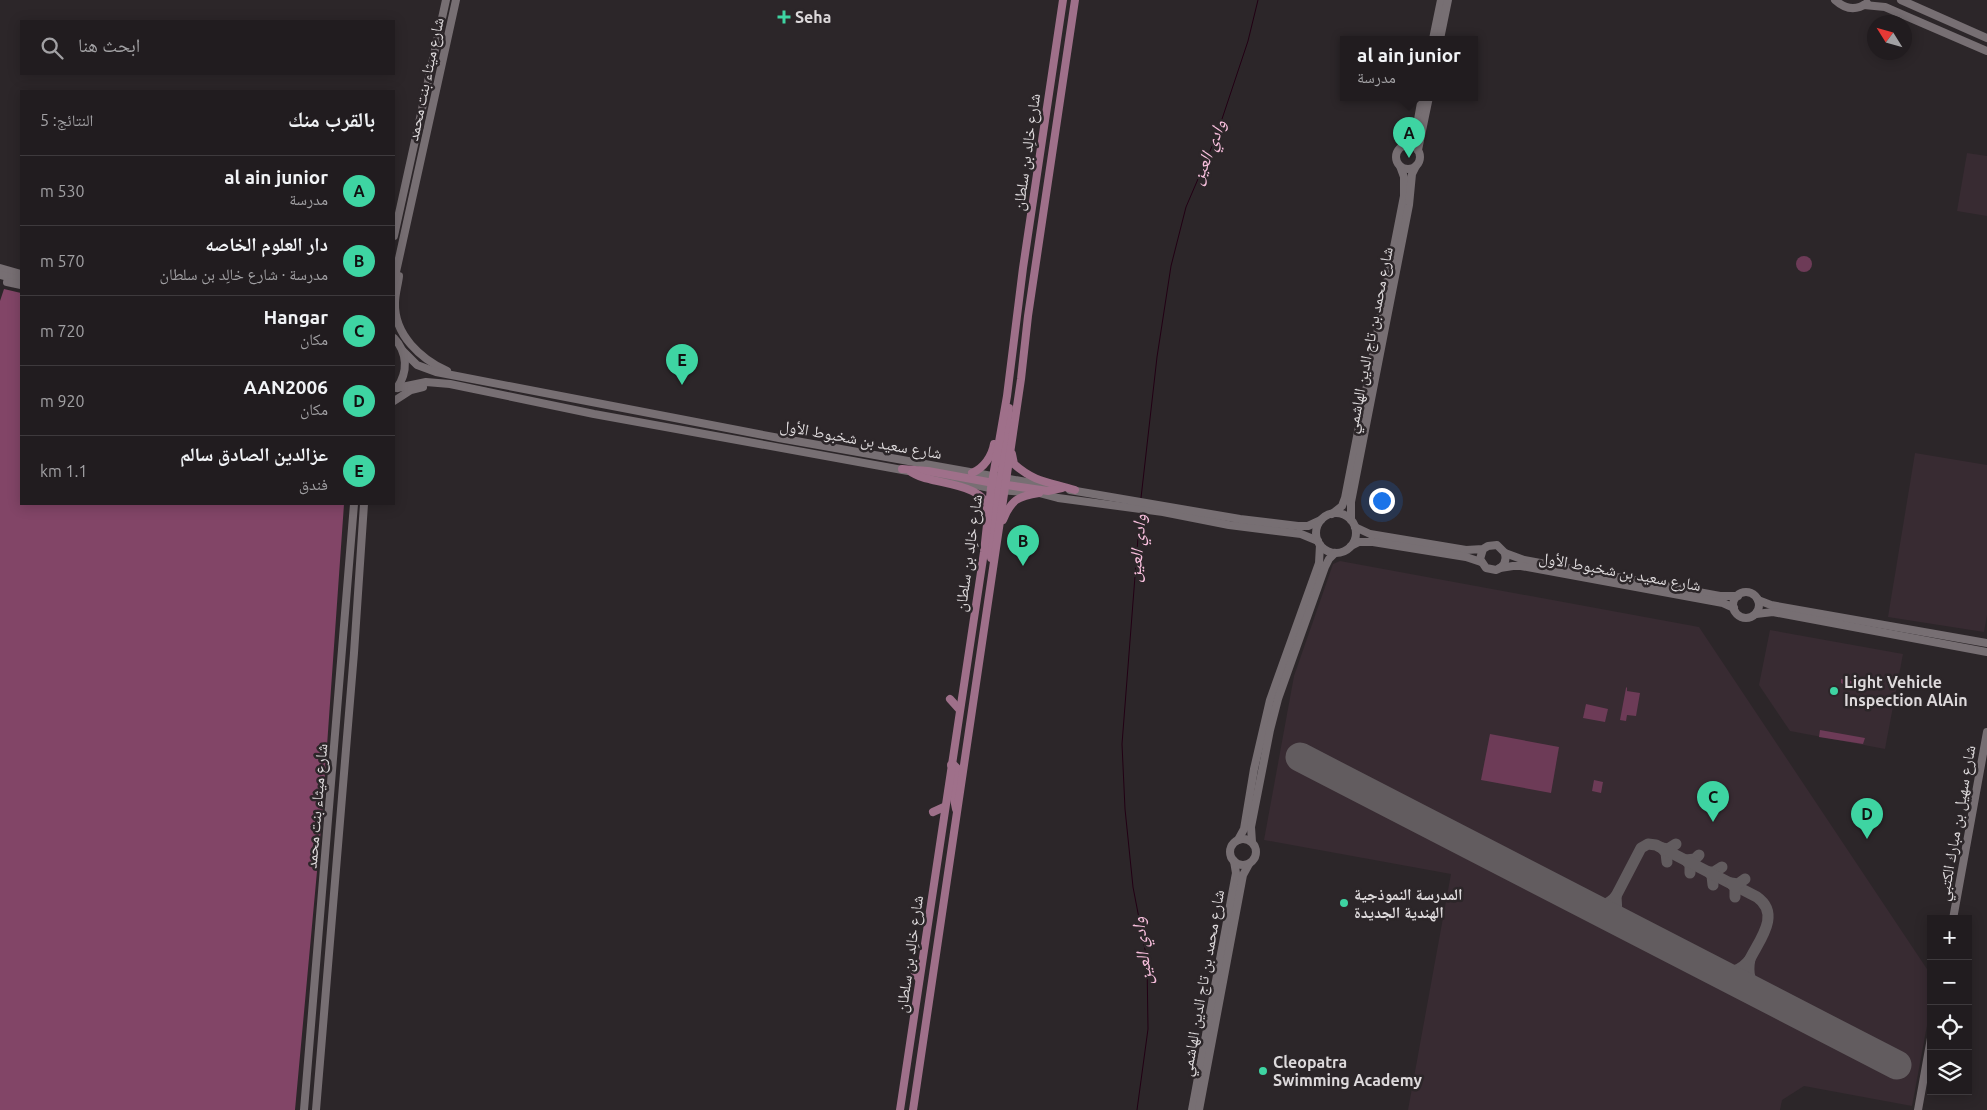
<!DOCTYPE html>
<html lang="ar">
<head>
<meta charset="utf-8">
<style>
  :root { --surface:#211c1f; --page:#2d292c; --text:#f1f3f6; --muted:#a2a1a4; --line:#3e3a3d; --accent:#3ed4a2 }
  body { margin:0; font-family:Ubuntu,"Noto Naskh Arabic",sans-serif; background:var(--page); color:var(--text); direction:rtl }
  .controls { position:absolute; right:15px; bottom:15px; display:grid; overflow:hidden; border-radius:0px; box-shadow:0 2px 12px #0003 }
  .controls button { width:45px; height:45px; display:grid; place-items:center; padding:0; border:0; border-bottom:1px solid var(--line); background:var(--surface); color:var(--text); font:25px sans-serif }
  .compass { position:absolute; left:1867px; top:15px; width:45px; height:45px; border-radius:50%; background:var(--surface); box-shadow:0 2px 12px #0003; rotate:307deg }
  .you { position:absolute; left:1381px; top:500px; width:18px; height:18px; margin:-12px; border:4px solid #fff; border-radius:50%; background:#1a73e8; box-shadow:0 0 0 8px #1a73e833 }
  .badge { display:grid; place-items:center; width:32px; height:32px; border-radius:50%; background:var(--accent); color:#111; font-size:16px; font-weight:700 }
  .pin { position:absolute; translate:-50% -41px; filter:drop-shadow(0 1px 2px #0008) }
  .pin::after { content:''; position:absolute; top:26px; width:18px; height:15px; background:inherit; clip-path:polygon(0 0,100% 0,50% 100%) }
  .popup { position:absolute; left:1340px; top:36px; width:138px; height:65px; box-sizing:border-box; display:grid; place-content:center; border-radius:0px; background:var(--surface); filter:drop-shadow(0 1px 4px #0005); font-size:16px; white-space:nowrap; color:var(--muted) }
  .popup b { font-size:19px; color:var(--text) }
  .popup::after { content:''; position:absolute; left:50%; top:100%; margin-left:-10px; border:10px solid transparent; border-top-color:var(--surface) }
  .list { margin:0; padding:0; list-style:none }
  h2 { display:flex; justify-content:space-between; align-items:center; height:65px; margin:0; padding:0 20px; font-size:21px }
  h2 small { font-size:16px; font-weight:400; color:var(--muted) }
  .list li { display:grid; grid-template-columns:32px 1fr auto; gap:15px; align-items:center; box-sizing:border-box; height:70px; padding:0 20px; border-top:1px solid var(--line) }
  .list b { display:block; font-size:19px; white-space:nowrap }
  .list p { margin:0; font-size:16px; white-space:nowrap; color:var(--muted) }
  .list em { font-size:16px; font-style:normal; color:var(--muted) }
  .icon { flex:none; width:28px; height:28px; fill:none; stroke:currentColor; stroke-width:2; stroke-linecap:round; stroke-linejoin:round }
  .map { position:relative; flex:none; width:1987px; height:1110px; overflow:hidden; direction:ltr }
  .search { position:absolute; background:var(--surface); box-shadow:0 2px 12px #0003; left:20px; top:20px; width:375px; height:55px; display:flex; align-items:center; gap:12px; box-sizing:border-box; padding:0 18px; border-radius:0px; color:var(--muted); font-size:19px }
  .panel { position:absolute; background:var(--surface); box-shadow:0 2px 12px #0003; left:20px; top:90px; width:375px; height:415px; border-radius:0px; direction:rtl }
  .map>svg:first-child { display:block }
</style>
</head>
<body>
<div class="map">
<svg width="1987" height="1110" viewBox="0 0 1987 1110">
  <rect width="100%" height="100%" fill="#2c2629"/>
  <g fill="#382b32">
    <polygon points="1967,153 1987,156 1987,216 1957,211"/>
    <polygon points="1915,453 1987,465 1987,615 1984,632 1888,617"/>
    <polygon points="1340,561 1699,627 1931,975 1931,1004 1912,1106 1804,1086 1782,1100 1780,1110 1408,1110 1451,874 1264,840 1294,676 1333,564"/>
    <polygon points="1770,630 1903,654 1885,749 1790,731 1759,685"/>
  </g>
  <g fill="#6d3b57">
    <circle cx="1804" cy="264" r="8"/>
    <polygon points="1841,679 1861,683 1860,689 1847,686 1841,683"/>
    <polygon points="1627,687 1627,691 1640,693 1636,716 1627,715 1626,721 1620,720 1626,688"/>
    <polygon points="1586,704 1608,709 1605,722 1583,718"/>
    <polygon points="1820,730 1865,738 1863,744 1819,737"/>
    <polygon points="1490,734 1559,747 1551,793 1481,780"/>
    <polygon points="1594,780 1603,782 1601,793 1592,791"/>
  </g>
  <polygon fill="#824567" points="4,289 21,293 21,504 344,504 322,817 295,1110 0,1110 0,301"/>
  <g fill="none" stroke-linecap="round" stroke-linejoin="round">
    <g stroke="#220014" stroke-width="1">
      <polyline points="1141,498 1157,357 1171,266 1186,207 1216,137 1248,41 1258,0"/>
      <polyline points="1137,1110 1148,1029 1147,960 1133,887 1125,809 1122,744 1140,512"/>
    </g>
    <g stroke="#625c5f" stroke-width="11">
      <polyline points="1667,862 1666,853 1662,848 1668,849 1676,844"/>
      <polyline points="1690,873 1690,865 1686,860 1695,859 1699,855"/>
      <polyline points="1713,885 1712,876 1709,872 1714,872 1722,867"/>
      <path d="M1616,896L1641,848L1648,844L1656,845L1757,897C1781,914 1760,939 1750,959"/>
      <polyline points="1735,897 1735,888 1731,883 1738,884 1745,879"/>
      <path d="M1589,906C1601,907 1609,905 1616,896L1617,914L1625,924"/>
      <path d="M1715,971C1730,974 1741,971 1750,959C1747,974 1750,983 1760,994"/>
    </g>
    <polyline stroke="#625c5f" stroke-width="29" points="1300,757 1897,1065"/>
    <g stroke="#776f73" stroke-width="8">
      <path d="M1835,0C1845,9 1856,11 1867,3"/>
      <polyline points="1901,0 1987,38"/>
      <polyline points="1864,5 1885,7 1987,51"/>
      <polyline points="1433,39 1441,0"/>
      <polyline points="1440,39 1448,0"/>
      <polyline points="1408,145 1416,131 1422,97"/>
      <circle cx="1408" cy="157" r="12"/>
      <polyline points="1418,150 1429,97"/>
      <polyline points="394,236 446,0"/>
      <polyline points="0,268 21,274"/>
      <polyline points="0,275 16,279 20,277 20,274"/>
      <path d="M399,276C398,285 395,294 395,303C394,335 421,359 447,371"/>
      <polyline points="394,281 456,0"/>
      <polyline points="7,282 21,285"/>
      <path d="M394,338C408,353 408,372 397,388"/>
      <polyline points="403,351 417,365 436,372 779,438 1049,486"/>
      <polyline points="397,388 426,382 450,384 594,414 908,471"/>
      <polyline points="394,401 411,390 423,387"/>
      <polyline points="924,474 999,490 1039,493 1058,498 1163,512 1229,525 1301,534 1318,541"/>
      <polyline points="1070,490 1240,519 1298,526 1308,526 1321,520"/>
      <circle cx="1336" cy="533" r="20"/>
      <polyline points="1332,514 1342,506 1345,498 1404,196 1404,177 1400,166"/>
      <polyline points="1351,520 1351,502 1409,205 1412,174 1416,166"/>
      <path d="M1355,527L1370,534L1466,550L1483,549L1488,546L1497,545L1505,553C1507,561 1504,567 1496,570L1486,568L1480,559L1483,549"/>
      <polyline points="1351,546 1359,542 1373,542 1466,557 1481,562"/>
      <polyline points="1505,553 1524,560 1720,596 1738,596"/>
      <polyline points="1500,568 1513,566 1521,566 1723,603 1734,608"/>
      <circle cx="1746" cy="605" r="13"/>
      <polyline points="1758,600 1771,605 1987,643"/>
      <polyline points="1756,614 1773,612 1987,652"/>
      <circle cx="1243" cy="852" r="13"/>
      <polyline points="1238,840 1244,829 1254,769 1270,700 1319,563 1320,545"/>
      <polyline points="1252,842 1251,827 1270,730 1278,699 1325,567 1329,559 1335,553"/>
      <polyline points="1953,919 1987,732"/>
      <polyline points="304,1110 354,504"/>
      <polyline points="316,1110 354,653 364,504"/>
      <polyline points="1192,1110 1236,873 1234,861"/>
      <polyline points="1199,1110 1243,875 1249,864"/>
      <polyline points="1918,1110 1931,1038"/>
    </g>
    <g stroke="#9f708a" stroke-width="8">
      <path d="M1012,454L1014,464C1035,483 1050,482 1075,490"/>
      <polyline points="902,469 928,471 999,484 1006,478"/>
      <path d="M911,472C916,475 922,478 929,479C944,484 988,487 987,510"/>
      <path d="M972,473C984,468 992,456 994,444"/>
      <polyline points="1000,484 1048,491 1062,488"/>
      <polyline points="1000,485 1009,408"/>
      <path d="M1003,520C1011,500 1018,496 1039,493"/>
      <polyline points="991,558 990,547 999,484 997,481"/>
      <polyline points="950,699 959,709"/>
      <polyline points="951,765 954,765 957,768 954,799 956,809"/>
      <polyline points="933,812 944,807"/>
      <polyline points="911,966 919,979"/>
      <polyline points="900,1110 984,552 991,488 1007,396 1023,268 1063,0"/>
      <polyline points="913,1110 1021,379 1028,316 1075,0"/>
    </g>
  </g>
  <g fill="#3ed4a2" stroke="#2c2629" stroke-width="2">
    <path d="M781.5 9.5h5v5h5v5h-5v5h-5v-5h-5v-5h5z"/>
    <circle cx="1834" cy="691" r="5"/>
    <circle cx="1344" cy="903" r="5"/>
    <circle cx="1263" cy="1071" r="5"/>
  </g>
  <g text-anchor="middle" stroke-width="5" stroke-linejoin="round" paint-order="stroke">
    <g font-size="16" font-weight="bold" fill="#ddd9db" stroke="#2c2629" text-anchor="start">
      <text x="795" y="23">Seha</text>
      <text x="1844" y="688">Light Vehicle<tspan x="1844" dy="18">Inspection AlAin</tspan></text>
      <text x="1354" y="900">المدرسة النموذجية<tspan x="1354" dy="18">الهندية الجديدة</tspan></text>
      <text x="1273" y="1068">Cleopatra<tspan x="1273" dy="18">Swimming Academy</tspan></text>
    </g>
    <g font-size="16" fill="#ddd9db" stroke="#2c2629">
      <text transform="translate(425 79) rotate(-78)" y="6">شارع ميثاء بنت محمد</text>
      <text transform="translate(1026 152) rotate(-82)" y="6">شارع خالِد بن سلطان</text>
      <text transform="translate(1369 340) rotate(-79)" y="6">شارع محمد بن تاج الدين الهاشمي</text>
      <text transform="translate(861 439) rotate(10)" y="6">شارع سعيد بن شخبوط الأول</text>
      <text transform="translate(968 553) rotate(-82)" y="6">شارع خالِد بن سلطان</text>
      <text transform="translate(1620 571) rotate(10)" y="6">شارع سعيد بن شخبوط الأول</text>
      <text transform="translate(316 806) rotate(-85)" y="6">شارع ميثاء بنت محمد</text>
      <text transform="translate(1956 823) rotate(-80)" y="6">شارع سهيل بن مبارك الكتبي</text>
      <text transform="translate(909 954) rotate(-82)" y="6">شارع خالِد بن سلطان</text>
      <text transform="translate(1202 983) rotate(-80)" y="6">شارع محمد بن تاج الدين الهاشمي</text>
    </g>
    <g font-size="18" font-style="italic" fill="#f8bfdd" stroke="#2c2629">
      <text transform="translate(1208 152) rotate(-68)" y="6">وادي العين</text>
      <text transform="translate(1137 548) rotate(-85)" y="6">وادي العين</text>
      <text transform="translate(1142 951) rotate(-97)" y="6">وادي العين</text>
    </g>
  </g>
</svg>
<div class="controls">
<button>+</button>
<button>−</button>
<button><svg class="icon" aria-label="locate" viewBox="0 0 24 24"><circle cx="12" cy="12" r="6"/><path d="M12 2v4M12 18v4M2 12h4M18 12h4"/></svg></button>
<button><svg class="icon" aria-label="layers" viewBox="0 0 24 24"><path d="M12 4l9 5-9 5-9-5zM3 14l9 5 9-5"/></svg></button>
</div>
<svg class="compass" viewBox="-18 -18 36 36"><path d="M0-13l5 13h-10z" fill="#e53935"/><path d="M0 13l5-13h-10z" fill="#a2a1a4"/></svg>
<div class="you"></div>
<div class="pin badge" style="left:1409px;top:158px">A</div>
<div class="popup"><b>al ain junior</b>مدرسة</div>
<div class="pin badge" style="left:1023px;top:566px">B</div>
<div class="pin badge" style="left:1713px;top:822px">C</div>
<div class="pin badge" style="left:1867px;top:839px">D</div>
<div class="pin badge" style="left:682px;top:385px">E</div>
<div class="search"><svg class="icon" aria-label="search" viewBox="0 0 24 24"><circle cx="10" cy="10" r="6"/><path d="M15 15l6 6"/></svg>ابحث هنا</div>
<section class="panel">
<h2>بالقرب منك<small>النتائج: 5</small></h2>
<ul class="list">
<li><span class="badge">A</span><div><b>al ain junior</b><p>مدرسة</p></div><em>530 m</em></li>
<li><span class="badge">B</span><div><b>دار العلوم الخاصه</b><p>مدرسة · شارع خالِد بن سلطان</p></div><em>570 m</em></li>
<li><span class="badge">C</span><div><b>Hangar</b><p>مكان</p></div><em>720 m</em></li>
<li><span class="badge">D</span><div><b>AAN2006</b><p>مكان</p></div><em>920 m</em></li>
<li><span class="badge">E</span><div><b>عزالدين الصادق سالم</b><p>فندق</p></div><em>1.1 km</em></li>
</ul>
</section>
</div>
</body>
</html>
